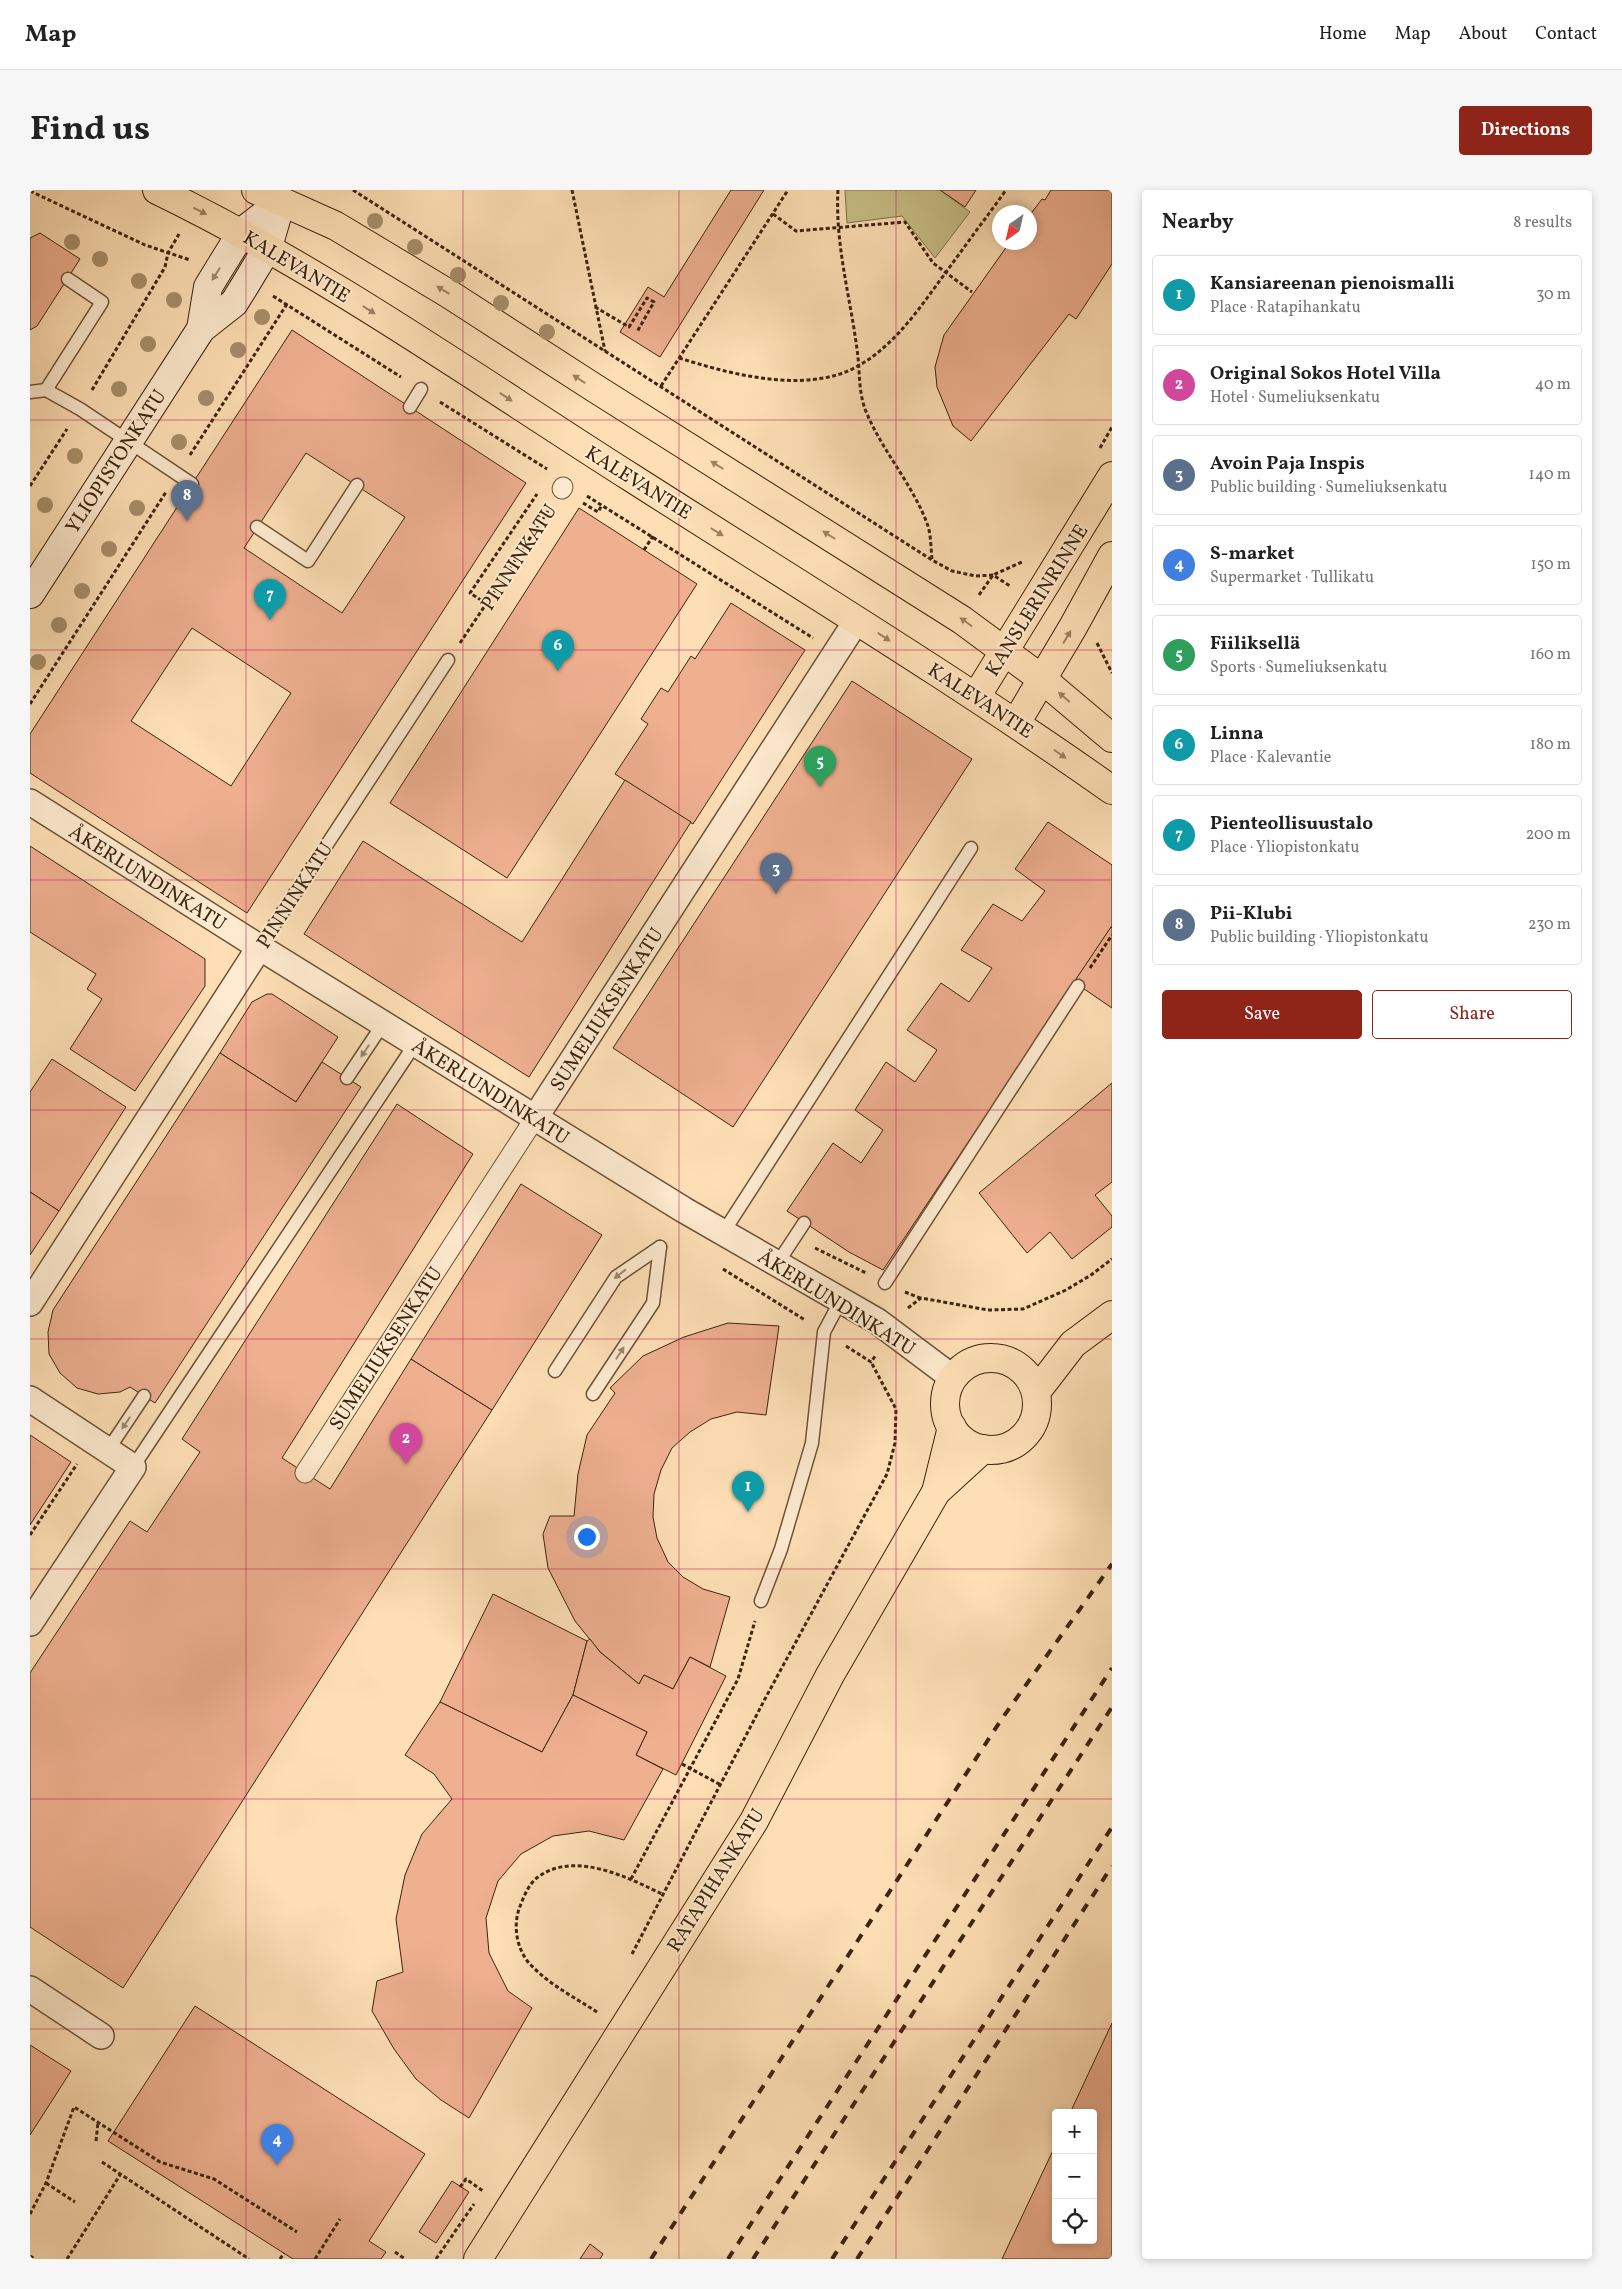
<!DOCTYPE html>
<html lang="en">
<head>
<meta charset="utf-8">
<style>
  :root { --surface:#fff; --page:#f6f6f6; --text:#222; --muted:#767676; --line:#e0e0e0; --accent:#8f2418 }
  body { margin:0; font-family:Vollkorn,serif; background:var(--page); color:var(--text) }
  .controls { position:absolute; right:15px; bottom:15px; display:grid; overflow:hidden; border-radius:5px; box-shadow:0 2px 8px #0003 }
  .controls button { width:45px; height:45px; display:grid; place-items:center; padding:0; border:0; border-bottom:1px solid var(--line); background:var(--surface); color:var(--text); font:25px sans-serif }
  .compass { position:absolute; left:962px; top:15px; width:45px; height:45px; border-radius:50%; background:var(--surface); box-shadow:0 2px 8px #0003; rotate:214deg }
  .you { position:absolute; left:556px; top:1346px; width:18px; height:18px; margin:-12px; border:4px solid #fff; border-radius:50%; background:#1a73e8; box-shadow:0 0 0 8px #1a73e833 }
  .badge { display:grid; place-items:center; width:32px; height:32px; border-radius:50%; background:var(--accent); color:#fff; font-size:16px; font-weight:700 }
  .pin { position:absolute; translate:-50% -41px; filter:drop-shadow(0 1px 2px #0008) }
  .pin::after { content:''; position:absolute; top:26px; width:18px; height:15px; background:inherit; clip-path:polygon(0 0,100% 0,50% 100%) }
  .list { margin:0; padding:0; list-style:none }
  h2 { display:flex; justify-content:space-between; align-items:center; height:65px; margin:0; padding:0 20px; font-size:21px }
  h2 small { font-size:16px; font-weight:400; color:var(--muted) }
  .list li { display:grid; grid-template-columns:32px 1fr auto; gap:15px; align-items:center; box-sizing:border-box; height:80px; margin:0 10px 10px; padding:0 10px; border:1px solid var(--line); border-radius:5px }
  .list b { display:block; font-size:19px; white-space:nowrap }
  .list p { margin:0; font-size:16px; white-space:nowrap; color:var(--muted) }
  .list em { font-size:16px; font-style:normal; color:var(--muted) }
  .actions { display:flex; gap:10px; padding:15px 20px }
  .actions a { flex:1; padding:11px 0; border:1px solid var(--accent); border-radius:5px; text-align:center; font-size:18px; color:var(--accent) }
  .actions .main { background:var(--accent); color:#fff }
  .icon { flex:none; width:28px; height:28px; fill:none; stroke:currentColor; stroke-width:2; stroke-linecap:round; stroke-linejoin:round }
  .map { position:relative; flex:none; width:1082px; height:2069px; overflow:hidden; border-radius:5px }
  header { display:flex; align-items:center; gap:30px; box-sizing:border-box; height:70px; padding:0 25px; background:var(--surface); border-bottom:1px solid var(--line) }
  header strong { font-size:24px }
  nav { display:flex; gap:28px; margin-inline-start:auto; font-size:18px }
  .intro { display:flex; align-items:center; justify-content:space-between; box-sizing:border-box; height:120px; padding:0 30px }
  h1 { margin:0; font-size:35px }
  .button { padding:12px 22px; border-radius:5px; background:var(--accent); color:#fff; font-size:18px; font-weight:700 }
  main { display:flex; gap:30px; padding:0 30px }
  aside { flex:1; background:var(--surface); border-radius:5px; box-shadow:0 2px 8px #0003 }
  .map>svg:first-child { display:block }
</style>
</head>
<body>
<header>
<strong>Map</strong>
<nav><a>Home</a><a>Map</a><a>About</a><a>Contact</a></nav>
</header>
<div class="intro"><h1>Find us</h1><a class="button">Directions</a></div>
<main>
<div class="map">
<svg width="1082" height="2069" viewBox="0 0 1082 2069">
  <rect width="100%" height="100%" fill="#fedfb5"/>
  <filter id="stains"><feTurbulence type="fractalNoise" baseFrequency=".004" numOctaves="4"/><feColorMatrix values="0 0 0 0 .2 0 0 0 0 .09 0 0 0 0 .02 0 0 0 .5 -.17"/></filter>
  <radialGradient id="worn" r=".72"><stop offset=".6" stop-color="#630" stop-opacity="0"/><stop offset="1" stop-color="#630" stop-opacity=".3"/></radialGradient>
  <polygon fill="#c8bf88" stroke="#82724a" points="815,0 910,0 940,22 905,68 872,26 817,33"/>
  <g fill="#efb090" stroke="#3c240d" fill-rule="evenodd">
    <polygon points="701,0 734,0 630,167 590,142 618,97 634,107"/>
    <polygon points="910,0 946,0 935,17"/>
    <polygon points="1021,0 1082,0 1082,74 1046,129 1039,124 941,251 923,236 907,197 905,177 914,145 980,52 999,52 999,26 1012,9 1015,10"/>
    <polygon points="10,43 50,69 7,136 0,140 0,48"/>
    <path d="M262,140L496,293L217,723L0,583V544ZM276,263L375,327L312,423L214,358ZM162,438L261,503L201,596L101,531Z"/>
    <polygon points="549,318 667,394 477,688 360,613"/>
    <polygon points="701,413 775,460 663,634 585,584 618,534 611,529 631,498 638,502 661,466 665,469"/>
    <polygon points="822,491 942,569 703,937 583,858"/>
    <polygon points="595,590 661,632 499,887 274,744 333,651 492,752"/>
    <polygon points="1018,632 1082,675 1082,736 853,1080 819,1062 757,1021 803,953 831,973 853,940 825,920 856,872 885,892 907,860 877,840 911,793 939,812 962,778 931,760 963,714 992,731 1015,701 985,679"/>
    <polygon points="0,656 175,769 175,796 105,901 40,859 72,809 57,799 66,784 0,742"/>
    <polygon points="1081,737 1082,738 1082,818 1044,792"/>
    <polygon points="237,804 242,804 308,847 266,912 190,863 222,812"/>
    <polygon points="190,863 266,912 292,872 331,897 125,1213 100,1197 90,1202 68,1204 47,1198 30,1183 19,1164 18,1142 23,1120"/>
    <polygon points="22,869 96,917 29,1021 0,1002 0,902"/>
    <polygon points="1082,893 1082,992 1065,1005 1082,1026 1082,1037 1042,1069 1020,1042 997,1063 949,1003"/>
    <polygon points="367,914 443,964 252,1268 300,1299 381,1169 462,1220 93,1798 0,1737 0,1483 100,1331 117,1342 170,1262 152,1249"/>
    <polygon points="491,994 572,1045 462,1220 381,1169"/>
    <polygon points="0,1002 29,1021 0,1065"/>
    <polygon points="698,1133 749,1136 736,1225 707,1222 681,1229 660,1242 642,1258 631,1280 624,1304 623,1327 627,1348 638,1372 653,1387 673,1399 700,1407 680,1477 660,1467 643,1499 614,1485 609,1494 570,1462 545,1431 518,1378 513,1344 520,1326 544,1326 548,1284 557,1245 585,1203 580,1198 613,1166 654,1147"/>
    <polygon points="0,1245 41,1272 0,1335"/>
    <polygon points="463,1404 557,1451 543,1505 512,1562 410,1512"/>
    <polygon points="560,1449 570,1462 609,1494 614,1485 643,1499 660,1467 696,1486 646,1585 606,1565 617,1542 543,1505 557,1451"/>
    <polygon points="543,1505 617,1542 606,1565 633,1579 594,1650 559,1641 523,1646 491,1664 468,1691 456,1728 459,1763 478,1801 502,1818 439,1928 411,1910 386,1889 364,1859 342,1821 347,1791 373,1782 366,1729 375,1685 392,1644 422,1609 404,1584 375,1565 410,1512 512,1562"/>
    <polygon points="165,1816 395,1964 339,2051 356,2062 351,2069 263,2069 78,1951"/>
    <polygon points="1082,1833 1082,2069 972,2069 1026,1954 1026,2050 1063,2050 1063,1923 1040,1923"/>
    <polygon points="0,1855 41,1881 0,1945"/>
    <polygon points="422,1991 439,2002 406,2053 389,2042"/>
    <polygon points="560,2054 573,2064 570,2069 550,2069"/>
  </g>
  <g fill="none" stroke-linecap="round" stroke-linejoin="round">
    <defs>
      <g id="service">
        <polyline points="16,200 72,112 38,89"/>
        <polyline points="0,202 16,200 50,219 162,294"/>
        <polyline points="380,217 391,199"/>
        <polyline points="227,337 278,371 327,295"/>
        <polyline points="229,758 418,470"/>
        <polyline points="317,888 353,834"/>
        <polyline points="693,1043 941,658"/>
        <polyline points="747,1074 774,1033"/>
        <polyline points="855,1093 1048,796"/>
        <polyline points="525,1181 586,1087 630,1057"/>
        <polyline points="563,1204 623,1113 630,1057"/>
        <polyline points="78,1260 114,1206"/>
        <polyline points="103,1277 385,854"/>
        <polyline points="731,1411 751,1359 782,1253 794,1142 811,1110"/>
      </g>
      <g id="pedestrian">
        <polyline points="532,299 533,297"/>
        <polyline points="275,1283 505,928"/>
      </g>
      <g id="minor">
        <polyline points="0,612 218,750 654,1020 847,1131 923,1188"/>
        <polyline points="505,928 827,430"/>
        <polyline points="0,1113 229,758"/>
        <polyline points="0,1209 103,1277 0,1433"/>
        <polyline points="0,1799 71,1846"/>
      </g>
      <g id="secondary">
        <polyline points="171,139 178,97 189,79 212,42 251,12"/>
        <polyline points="0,404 171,139 204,113 217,92 238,57 251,12"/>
      </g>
      <g id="primary">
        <path d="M127,0C294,81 446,189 602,288C763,391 926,490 1082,600"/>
        <polyline points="226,0 306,36 419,104 563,197 932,430 1012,489 1082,548"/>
        <polyline points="946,507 1082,286"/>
        <polyline points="986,533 1043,437 1082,366"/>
        <circle cx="961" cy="1214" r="46"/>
        <polyline points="1006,1202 1043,1154 1082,1125"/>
        <polyline points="906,1302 953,1259"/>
        <polyline points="448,2069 724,1631 800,1485 906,1302 922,1237"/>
      </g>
    </defs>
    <use href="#service" stroke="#6c5337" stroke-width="15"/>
    <use href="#pedestrian" stroke="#6c5337" stroke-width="21"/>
    <use href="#minor" stroke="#6c5337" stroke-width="28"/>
    <use href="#secondary" stroke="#3c240d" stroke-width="30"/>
    <use href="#primary" stroke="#3c240d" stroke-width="30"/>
    <g stroke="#3c240d" stroke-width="3" stroke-dasharray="4 2.5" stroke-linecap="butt">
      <polyline points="323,0 902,370 922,381 946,386 963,385 980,396"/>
      <polyline points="542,0 575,161"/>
      <path d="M808,0C805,54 820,106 827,159C830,179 828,199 835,219C851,260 883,294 898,336C901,346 901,359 902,370"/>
      <polyline points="0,1 115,55 160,70"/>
      <polyline points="743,24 766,41 875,32 903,73 942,102"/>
      <polyline points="243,106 371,187"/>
      <polyline points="565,117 599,137 617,108 624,112 607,142"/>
      <path d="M649,168C697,183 760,200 810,184C860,167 892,114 922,74C940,49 958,25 976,0"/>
      <polyline points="631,196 758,0"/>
      <polyline points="62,200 135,77 138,63 149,44"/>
      <polyline points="410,212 517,279"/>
      <polyline points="1070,258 1082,237"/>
      <polyline points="160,265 257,114"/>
      <polyline points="0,296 37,239"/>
      <polyline points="557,306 783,448"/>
      <polyline points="553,313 568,322 572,315"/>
      <polyline points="614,360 623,346"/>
      <polyline points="949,405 963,385 992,372"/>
      <polyline points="457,414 440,403 507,304"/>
      <polyline points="430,453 518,321"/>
      <polyline points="1067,453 1082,483"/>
      <polyline points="0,514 136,302"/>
      <polyline points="1060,778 1082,745"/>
      <polyline points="785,1058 836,1083"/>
      <polyline points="693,1079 775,1130"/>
      <polyline points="875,1102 890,1108"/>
      <polyline points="878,1118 891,1108 958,1120 993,1119 1036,1100 1061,1085 1082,1069"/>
      <polyline points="816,1156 841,1172 846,1165"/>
      <polyline points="0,1345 47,1274"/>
      <polyline points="652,1574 691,1595"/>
      <polyline points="601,1689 708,1489 725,1431"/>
      <polyline points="602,1764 736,1507 857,1284 865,1253 866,1219 841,1172"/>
      <path d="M567,1822C544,1807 518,1794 499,1773C487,1759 483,1737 489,1719C493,1709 498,1694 508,1687C545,1660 599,1688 634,1705"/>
      <polyline points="66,1951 68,1932"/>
      <polyline points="72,1972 219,2069"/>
      <polyline points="16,1993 45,2012"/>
      <polyline points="430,1997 436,1989 453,2001"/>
      <polyline points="0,2024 16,1993 44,1917 130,1972 184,1989 267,2042"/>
      <polyline points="365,2062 375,2069"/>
      <polyline points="0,2066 5,2069"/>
      <polyline points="37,2069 90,1985"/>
      <polyline points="250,2069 254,2063"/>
      <polyline points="285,2069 310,2029"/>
      <polyline points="406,2069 444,2014"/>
    </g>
    <use href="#service" stroke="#feeacf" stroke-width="12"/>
    <use href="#pedestrian" stroke="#feeacf" stroke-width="19"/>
    <use href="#minor" stroke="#feeacf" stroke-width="25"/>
    <use href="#secondary" stroke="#feeacf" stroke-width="28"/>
    <use href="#primary" stroke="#fedfb5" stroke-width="28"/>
    <g stroke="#3c240d" stroke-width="4" stroke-dasharray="9 9" stroke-linecap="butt">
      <polyline points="621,2069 971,1530 1082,1374"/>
      <polyline points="698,2069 1082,1478"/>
      <polyline points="723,2069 1082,1517"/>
      <polyline points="802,2069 1082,1637"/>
      <polyline points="827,2069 1082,1676"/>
    </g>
  </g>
  <g fill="#a78e6a">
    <circle cx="345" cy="31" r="8"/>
    <circle cx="42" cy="52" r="8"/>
    <circle cx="385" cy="57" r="8"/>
    <circle cx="70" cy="69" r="8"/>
    <circle cx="428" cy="85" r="8"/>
    <circle cx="109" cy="91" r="8"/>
    <circle cx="144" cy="110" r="8"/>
    <circle cx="471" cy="113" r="8"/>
    <circle cx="232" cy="127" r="8"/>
    <circle cx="517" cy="142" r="8"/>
    <circle cx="118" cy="154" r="8"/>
    <circle cx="208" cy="160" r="8"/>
    <circle cx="89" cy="199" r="8"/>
    <circle cx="176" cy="208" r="8"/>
    <circle cx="149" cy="252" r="8"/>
    <circle cx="45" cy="266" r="8"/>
    <circle cx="15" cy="315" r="8"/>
    <circle cx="107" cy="318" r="8"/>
    <circle cx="79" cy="359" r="8"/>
    <circle cx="52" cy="401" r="8"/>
    <circle cx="29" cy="435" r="8"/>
    <circle cx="8" cy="472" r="8"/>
  </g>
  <defs><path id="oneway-solid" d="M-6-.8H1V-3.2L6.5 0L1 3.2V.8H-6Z" transform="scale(1.25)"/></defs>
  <g fill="#9d8261">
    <use href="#oneway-solid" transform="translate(170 21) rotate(27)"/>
    <use href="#oneway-solid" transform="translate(413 100) rotate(-149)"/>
    <use href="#oneway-solid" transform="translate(339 120) rotate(32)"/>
    <use href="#oneway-solid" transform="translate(549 189) rotate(-147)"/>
    <use href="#oneway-solid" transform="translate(476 207) rotate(33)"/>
    <use href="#oneway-solid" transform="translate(687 275) rotate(-148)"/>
    <use href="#oneway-solid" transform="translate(687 342) rotate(32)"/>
    <use href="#oneway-solid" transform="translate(799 345) rotate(-148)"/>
    <use href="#oneway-solid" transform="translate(936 432) rotate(-145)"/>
    <use href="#oneway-solid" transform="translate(854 447) rotate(33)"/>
    <use href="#oneway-solid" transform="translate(1037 447) rotate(-59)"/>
    <use href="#oneway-solid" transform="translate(1034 507) rotate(-139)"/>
    <use href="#oneway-solid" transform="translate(1030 564) rotate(35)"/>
  </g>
  <g fill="#9d876e">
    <use href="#oneway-solid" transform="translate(186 84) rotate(122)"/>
    <use href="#oneway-solid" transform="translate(335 861) rotate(124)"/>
    <use href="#oneway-solid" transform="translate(590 1084) rotate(142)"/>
    <use href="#oneway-solid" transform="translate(590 1163) rotate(-57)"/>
    <use href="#oneway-solid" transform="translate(96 1233) rotate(124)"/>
  </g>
  <path fill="none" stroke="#c2185b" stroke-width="1" stroke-opacity="0.55" d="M216,0V2069M433,0V2069M649,0V2069M866,0V2069M0,230H1082M0,460H1082M0,690H1082M0,920H1082M0,1149H1082M0,1379H1082M0,1609H1082M0,1839H1082"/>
  <g text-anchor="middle" stroke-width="4" stroke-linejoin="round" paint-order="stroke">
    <g font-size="20" fill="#3c240d" stroke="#feeacf">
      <text transform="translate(267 76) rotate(31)" y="7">KALEVANTIE</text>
      <text transform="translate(85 271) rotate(-57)" y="7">YLIOPISTONKATU</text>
      <text transform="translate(609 292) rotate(32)" y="7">KALEVANTIE</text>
      <text transform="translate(488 367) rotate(-57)" y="7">PINNINKATU</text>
      <text transform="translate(1006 410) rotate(-58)" y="7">KANSLERINRINNE</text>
      <text transform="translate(951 510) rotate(33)" y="7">KALEVANTIE</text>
      <text transform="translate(118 687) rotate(32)" y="7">ÅKERLUNDINKATU</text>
      <text transform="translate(264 705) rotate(-57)" y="7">PINNINKATU</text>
      <text transform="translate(576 819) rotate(-57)" y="7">SUMELIUKSENKATU</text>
      <text transform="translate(461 901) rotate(32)" y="7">ÅKERLUNDINKATU</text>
      <text transform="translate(807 1112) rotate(32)" y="7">ÅKERLUNDINKATU</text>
      <text transform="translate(355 1158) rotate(-57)" y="7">SUMELIUKSENKATU</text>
      <text transform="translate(685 1690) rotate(-58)" y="7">RATAPIHANKATU</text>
    </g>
  </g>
  <rect width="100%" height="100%" filter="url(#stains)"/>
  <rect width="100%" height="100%" fill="url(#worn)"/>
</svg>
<div class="controls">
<button>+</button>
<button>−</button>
<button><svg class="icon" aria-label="locate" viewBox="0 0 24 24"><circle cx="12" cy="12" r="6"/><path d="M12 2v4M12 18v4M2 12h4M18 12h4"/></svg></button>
</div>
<svg class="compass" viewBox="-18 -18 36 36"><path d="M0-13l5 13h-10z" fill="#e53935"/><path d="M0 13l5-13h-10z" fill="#767676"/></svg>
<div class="you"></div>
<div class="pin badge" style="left:718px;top:1322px;background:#0f9aa8">1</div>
<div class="pin badge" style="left:376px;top:1274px;background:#d1479c">2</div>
<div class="pin badge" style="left:746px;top:704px;background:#5c6f8a">3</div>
<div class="pin badge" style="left:247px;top:1975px;background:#3f7fe0">4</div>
<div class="pin badge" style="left:790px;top:597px;background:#2e9e5b">5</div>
<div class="pin badge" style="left:528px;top:481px;background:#0f9aa8">6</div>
<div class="pin badge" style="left:240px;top:430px;background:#0f9aa8">7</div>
<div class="pin badge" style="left:157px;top:331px;background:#5c6f8a">8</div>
</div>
<aside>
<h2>Nearby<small>8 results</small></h2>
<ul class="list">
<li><span class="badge" style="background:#0f9aa8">1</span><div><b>Kansiareenan pienoismalli</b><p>Place · Ratapihankatu</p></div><em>30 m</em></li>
<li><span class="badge" style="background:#d1479c">2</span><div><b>Original Sokos Hotel Villa</b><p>Hotel · Sumeliuksenkatu</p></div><em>40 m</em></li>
<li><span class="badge" style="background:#5c6f8a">3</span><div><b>Avoin Paja Inspis</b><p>Public building · Sumeliuksenkatu</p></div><em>140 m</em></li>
<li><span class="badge" style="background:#3f7fe0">4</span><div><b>S-market</b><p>Supermarket · Tullikatu</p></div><em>150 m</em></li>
<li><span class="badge" style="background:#2e9e5b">5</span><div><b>Fiiliksellä</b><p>Sports · Sumeliuksenkatu</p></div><em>160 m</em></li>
<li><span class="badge" style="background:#0f9aa8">6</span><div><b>Linna</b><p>Place · Kalevantie</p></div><em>180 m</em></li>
<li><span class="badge" style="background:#0f9aa8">7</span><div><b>Pienteollisuustalo</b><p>Place · Yliopistonkatu</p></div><em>200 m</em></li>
<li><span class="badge" style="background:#5c6f8a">8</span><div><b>Pii-Klubi</b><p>Public building · Yliopistonkatu</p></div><em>230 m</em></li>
</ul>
<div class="actions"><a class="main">Save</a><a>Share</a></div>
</aside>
</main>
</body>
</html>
